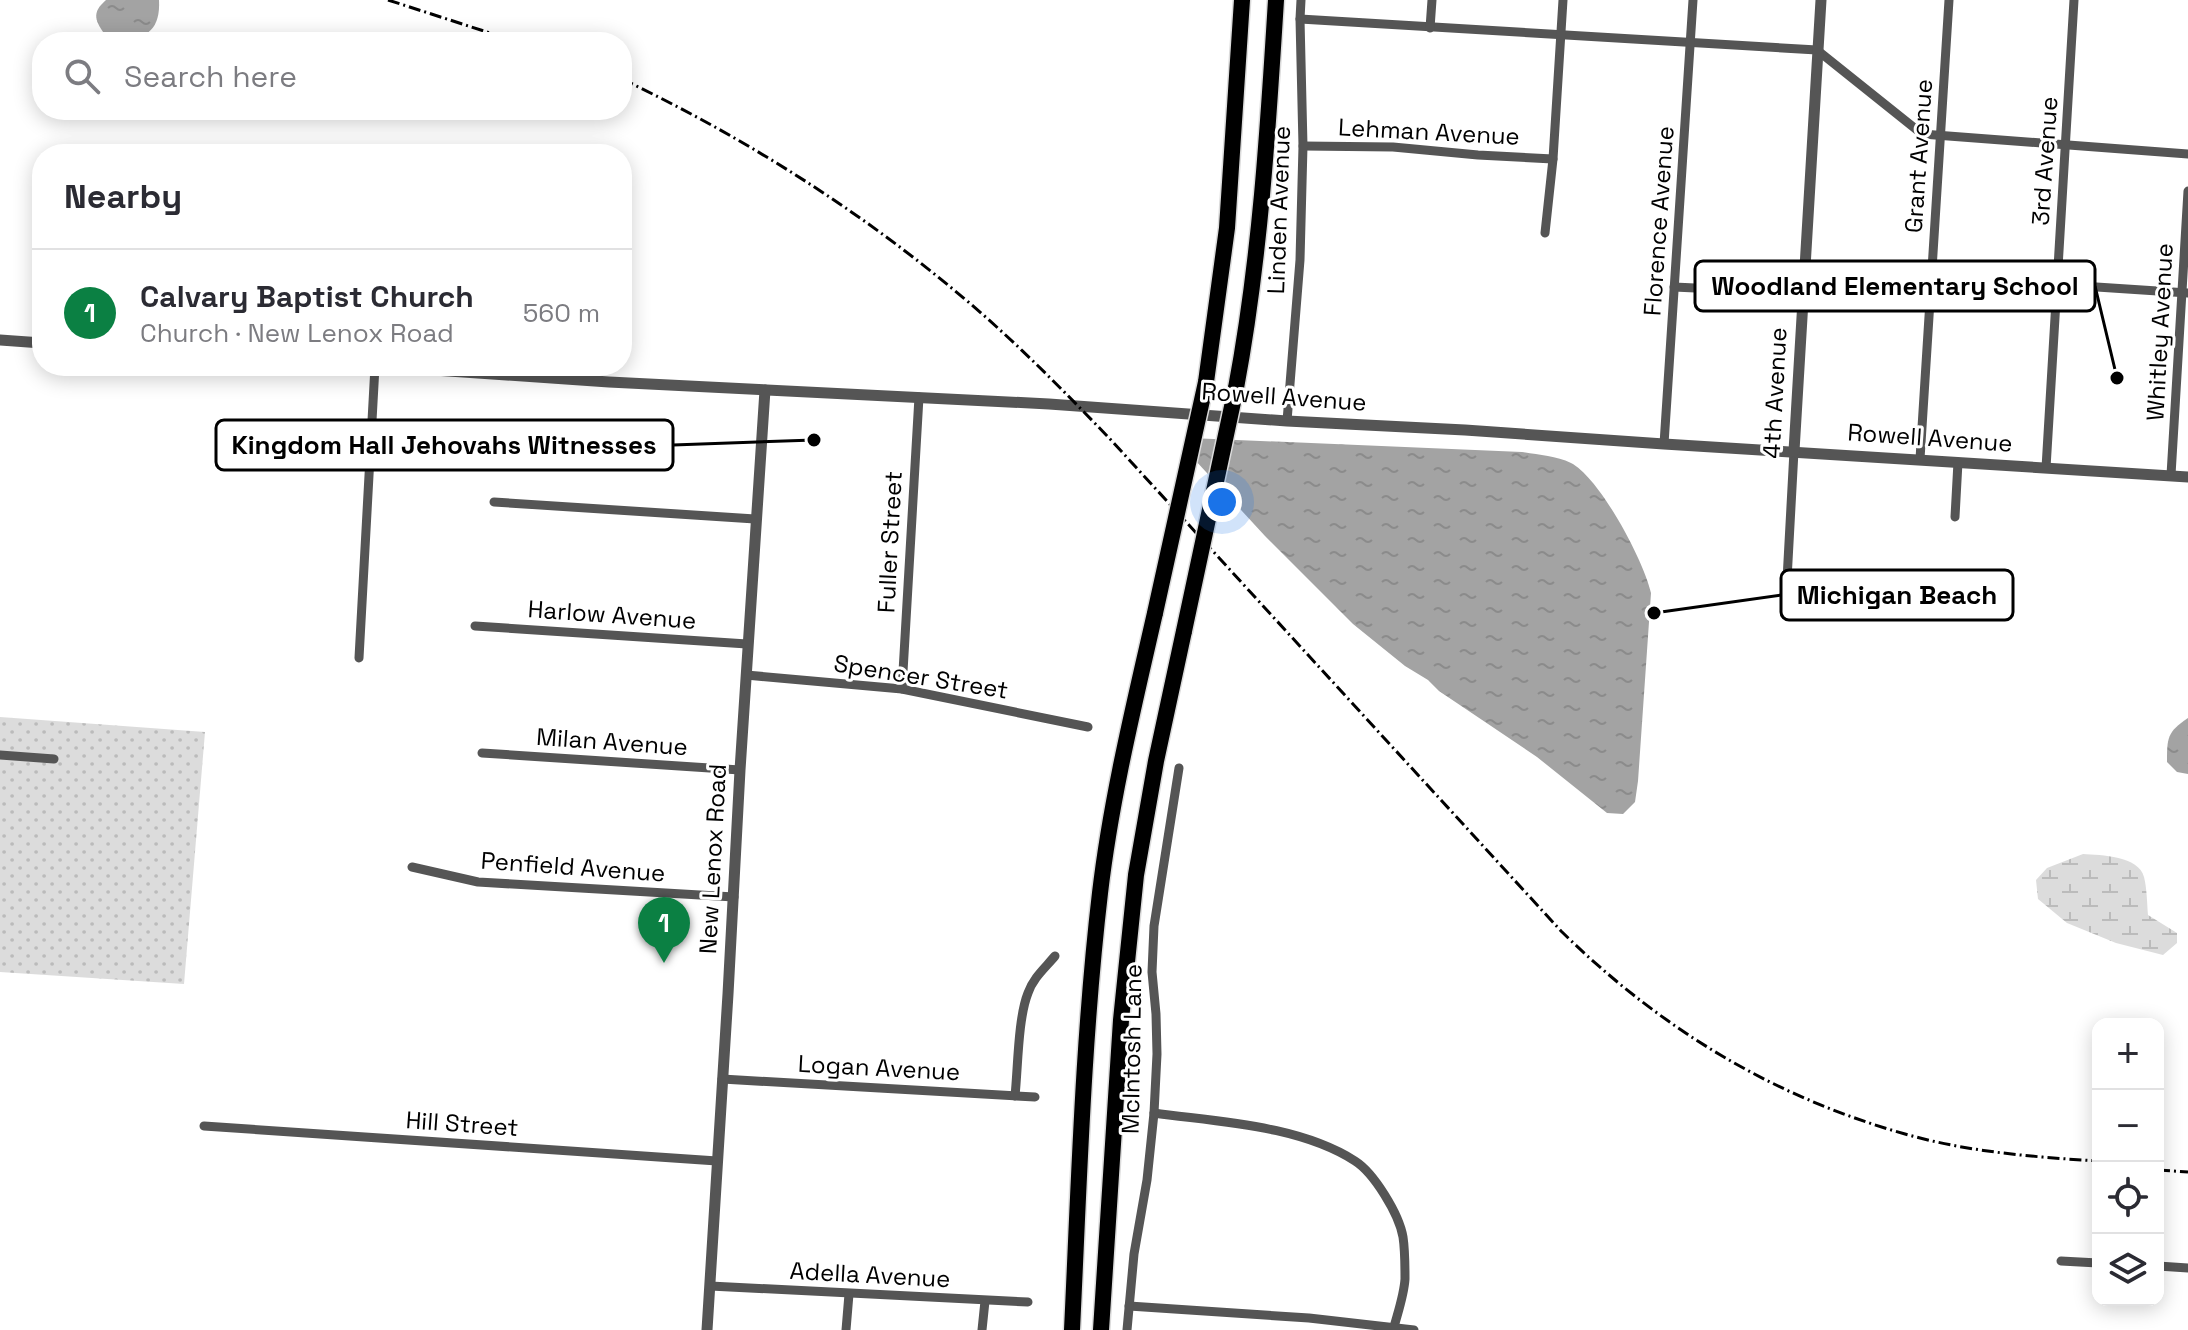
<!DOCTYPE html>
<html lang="en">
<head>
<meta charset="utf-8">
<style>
  :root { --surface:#fff; --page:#f7f7f7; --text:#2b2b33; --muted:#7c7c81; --line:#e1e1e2; --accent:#0b8043 }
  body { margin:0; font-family:"Space Grotesk",sans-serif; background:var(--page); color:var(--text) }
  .controls { position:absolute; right:24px; bottom:24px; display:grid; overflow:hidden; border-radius:16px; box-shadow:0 4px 20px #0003 }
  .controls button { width:72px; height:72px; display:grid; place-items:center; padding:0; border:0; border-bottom:2px solid var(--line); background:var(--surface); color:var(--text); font:40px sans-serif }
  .you { position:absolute; left:1222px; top:502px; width:28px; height:28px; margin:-20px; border:6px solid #fff; border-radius:50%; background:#1a73e8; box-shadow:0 0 0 12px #1a73e833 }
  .badge { display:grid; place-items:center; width:52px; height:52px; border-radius:50%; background:var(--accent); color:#fff; font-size:26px; font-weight:700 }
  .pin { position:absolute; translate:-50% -66px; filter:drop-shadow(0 2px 4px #0008) }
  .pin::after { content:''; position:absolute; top:42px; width:28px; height:24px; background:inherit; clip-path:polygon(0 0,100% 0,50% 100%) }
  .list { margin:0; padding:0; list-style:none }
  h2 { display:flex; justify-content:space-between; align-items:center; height:104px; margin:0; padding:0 32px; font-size:34px }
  h2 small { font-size:26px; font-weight:400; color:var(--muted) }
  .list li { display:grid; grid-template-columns:52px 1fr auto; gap:24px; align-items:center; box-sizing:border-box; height:128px; padding:0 32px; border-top:2px solid var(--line) }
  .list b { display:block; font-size:30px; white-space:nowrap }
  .list p { margin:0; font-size:26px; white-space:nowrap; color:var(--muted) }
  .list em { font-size:26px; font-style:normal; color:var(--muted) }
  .icon { flex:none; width:44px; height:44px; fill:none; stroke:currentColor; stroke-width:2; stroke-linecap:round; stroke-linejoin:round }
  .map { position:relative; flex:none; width:2188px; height:1330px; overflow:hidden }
  .search { position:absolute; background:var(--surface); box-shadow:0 4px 20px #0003; left:32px; top:32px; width:600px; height:88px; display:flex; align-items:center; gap:20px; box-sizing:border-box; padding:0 28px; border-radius:32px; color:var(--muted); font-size:30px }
  .panel { position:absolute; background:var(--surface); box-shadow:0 4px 20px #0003; left:32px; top:144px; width:600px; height:232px; border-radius:32px }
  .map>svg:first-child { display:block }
</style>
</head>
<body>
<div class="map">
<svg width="2188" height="1330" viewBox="0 0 2188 1330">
  <defs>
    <pattern id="grass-dots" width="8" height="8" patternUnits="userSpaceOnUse" patternTransform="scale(2)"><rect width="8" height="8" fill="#dcdcdc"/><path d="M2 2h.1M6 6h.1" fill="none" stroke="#bbb" stroke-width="1.8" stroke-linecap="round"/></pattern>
    <pattern id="wetland-marsh" width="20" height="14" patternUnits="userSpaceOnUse" patternTransform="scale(2)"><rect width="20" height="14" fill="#dcdcdc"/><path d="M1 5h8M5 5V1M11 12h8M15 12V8" fill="none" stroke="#bbb"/></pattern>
    <pattern id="water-ripples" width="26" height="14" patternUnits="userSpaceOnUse" patternTransform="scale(2)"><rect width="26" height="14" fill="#a3a3a3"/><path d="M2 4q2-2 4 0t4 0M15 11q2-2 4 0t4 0" fill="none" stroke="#8b8b8b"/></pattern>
  </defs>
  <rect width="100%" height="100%" fill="#fff"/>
  <polygon fill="url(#grass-dots)" points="0,717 205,732 184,984 0,972"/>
  <path fill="url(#wetland-marsh)" d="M2083,854C2101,855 2139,856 2144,877C2147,889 2147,903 2148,915L2177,933V943L2163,955L2116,943L2067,923L2038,899L2036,880L2047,868Z"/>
  <g fill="url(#water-ripples)">
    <path d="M106,0H159C161,37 138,42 106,36C95,21 91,13 106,0Z"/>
    <path d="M1190,438L1522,452C1538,455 1556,456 1571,463C1600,478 1644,561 1651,593L1638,781L1635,802L1623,814L1607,813L1537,757L1439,691L1428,680L1405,666L1353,624L1265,536L1183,447V443Z"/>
    <path d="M2188,718V774L2177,772L2167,762C2167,738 2167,732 2188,718Z"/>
  </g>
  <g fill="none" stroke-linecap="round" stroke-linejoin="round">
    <defs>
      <g id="motorway">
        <polyline points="1206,382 1227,228 1242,0"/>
        <path d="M1236,388C1260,260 1268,130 1276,0"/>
        <path d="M1072,1330C1079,1184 1083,1038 1100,893C1111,799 1134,705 1155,613"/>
        <polyline points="1101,1330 1121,1020 1136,875 1156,761 1184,631"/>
      </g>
    </defs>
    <use href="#motorway" stroke="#dbdbdb" stroke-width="19"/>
    <g stroke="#555" stroke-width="9">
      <polyline points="1300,19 1817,50 1922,134 2188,154"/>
      <polyline points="1430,28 1432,0"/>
      <polyline points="1303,146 1393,147 1478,155 1553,159"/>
      <polyline points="1545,233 1553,159 1563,0"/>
      <polyline points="1804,268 2188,293"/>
      <polyline points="1674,287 1803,293"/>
      <polyline points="1287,421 1300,260 1303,146 1300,19 1301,0"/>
      <polyline points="1664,444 1693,0"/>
      <polyline points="1920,459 1949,0"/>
      <polyline points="2046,468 2074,0"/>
      <polyline points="2171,475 2188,191"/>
      <polyline points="494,502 755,519"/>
      <polyline points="1955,517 1958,462"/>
      <polyline points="1786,598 1794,451"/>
      <polyline points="475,626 747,644"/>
      <polyline points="359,658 375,366"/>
      <polyline points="746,675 902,689 1088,727"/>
      <polyline points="902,689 919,397"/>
      <polyline points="482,753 740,770"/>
      <polyline points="0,755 54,759"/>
      <polyline points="412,867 478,882 734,897"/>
      <polyline points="722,1079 1035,1097"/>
      <path d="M1015,1096C1018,1067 1018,1018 1028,993C1033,978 1045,968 1055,956"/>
      <path d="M1154,1113C1218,1122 1299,1125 1355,1161C1374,1173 1399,1214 1403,1237C1405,1250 1405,1266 1405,1279C1404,1295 1398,1312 1394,1327"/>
      <polyline points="204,1126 717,1161"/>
      <polyline points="2061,1261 2098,1263"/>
      <polyline points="2158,1266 2188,1268"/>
      <polyline points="710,1286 1028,1302"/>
      <polyline points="1129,1306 1309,1318 1414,1330"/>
      <polyline points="846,1330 849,1294"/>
      <polyline points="982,1330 985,1301"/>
      <polyline points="1127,1330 1134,1254 1147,1180 1154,1113 1157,1054 1156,1014 1152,972 1154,926 1179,768"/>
    </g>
    <g stroke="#555" stroke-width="11">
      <polyline points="0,340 42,343"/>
      <polyline points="376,366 609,382 1049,404 1287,421 1465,430 1664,444 2188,477"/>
      <polyline points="1794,451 1821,0"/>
      <polyline points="707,1330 728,994 740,770 765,390"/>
    </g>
    <use href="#motorway" stroke="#000" stroke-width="16"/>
    <g stroke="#000" stroke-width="3" stroke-dasharray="12 4 2 4" stroke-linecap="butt">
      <polyline points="388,0 518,42"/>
      <path d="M622,79C741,136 853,206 954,290C1010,336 1061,388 1111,440L1561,931C1660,1028 1771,1096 1905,1134C1968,1152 2033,1157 2098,1161"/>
      <polyline points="2158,1170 2188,1172"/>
    </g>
    <defs>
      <g id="motorway-bridge">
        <polyline points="1155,613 1206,382"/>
        <polyline points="1184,631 1236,388"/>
      </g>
    </defs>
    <use href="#motorway-bridge" stroke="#dbdbdb" stroke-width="19" stroke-linecap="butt"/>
    <use href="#motorway-bridge" stroke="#000" stroke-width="16"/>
  </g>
  <g text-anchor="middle" stroke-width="6" stroke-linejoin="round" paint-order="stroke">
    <g font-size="24" fill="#000" stroke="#fff">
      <text transform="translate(1429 132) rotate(3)" y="8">Lehman Avenue</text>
      <text transform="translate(1919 156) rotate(-86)" y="8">Grant Avenue</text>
      <text transform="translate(2045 161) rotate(-86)" y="8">3rd Avenue</text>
      <text transform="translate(1279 210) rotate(-88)" y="8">Linden Avenue</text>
      <text transform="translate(1659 221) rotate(-86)" y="8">Florence Avenue</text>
      <text transform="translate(2160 332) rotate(-87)" y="8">Whitley Avenue</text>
      <text transform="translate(1775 393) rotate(-87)" y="8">4th Avenue</text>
      <text transform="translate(1284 397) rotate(4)" y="8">Rowell Avenue</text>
      <text transform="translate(1930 438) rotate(4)" y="8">Rowell Avenue</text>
      <text transform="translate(890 542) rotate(-87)" y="8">Fuller Street</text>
      <text transform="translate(612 615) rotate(4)" y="8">Harlow Avenue</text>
      <text transform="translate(921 677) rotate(9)" y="8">Spencer Street</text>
      <text transform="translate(612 742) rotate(4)" y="8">Milan Avenue</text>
      <text transform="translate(713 859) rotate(-87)" y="8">New Lenox Road</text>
      <text transform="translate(573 867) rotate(4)" y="8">Penfield Avenue</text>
      <text transform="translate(1132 1049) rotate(-89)" y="8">McIntosh Lane</text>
      <text transform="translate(879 1068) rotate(3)" y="8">Logan Avenue</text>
      <text transform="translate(462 1124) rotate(4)" y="8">Hill Street</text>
      <text transform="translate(870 1275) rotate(3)" y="8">Adella Avenue</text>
    </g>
  </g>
  <path fill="none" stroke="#000" stroke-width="3" d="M2117 378L2095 286M814 440L673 445M1654 613L1781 595"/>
  <g fill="#000" stroke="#fff" stroke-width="3">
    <circle cx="2117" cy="378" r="8"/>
    <circle cx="814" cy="440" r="8"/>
    <circle cx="1654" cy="613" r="8"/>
  </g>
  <g fill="#fff" stroke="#000" stroke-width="3">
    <rect x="1695" y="261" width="400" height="50" rx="8"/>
    <rect x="216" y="420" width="457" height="50" rx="8"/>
    <rect x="1781" y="570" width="232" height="50" rx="8"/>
  </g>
  <g font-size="26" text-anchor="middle" font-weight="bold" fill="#000">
    <text x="1895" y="295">Woodland Elementary School</text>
    <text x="444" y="454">Kingdom Hall Jehovahs Witnesses</text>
    <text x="1897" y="604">Michigan Beach</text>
  </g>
</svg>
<div class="controls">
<button>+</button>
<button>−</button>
<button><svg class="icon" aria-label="locate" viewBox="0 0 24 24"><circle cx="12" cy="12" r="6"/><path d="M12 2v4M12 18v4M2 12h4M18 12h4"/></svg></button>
<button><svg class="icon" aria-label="layers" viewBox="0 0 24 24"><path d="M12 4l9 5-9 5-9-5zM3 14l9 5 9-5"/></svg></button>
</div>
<div class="you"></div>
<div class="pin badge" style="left:664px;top:963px">1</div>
<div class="search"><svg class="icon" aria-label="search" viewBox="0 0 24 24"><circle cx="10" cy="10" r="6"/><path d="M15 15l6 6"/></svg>Search here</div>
<section class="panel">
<h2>Nearby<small></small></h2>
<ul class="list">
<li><span class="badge">1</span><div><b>Calvary Baptist Church</b><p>Church · New Lenox Road</p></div><em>560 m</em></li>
</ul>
</section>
</div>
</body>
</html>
